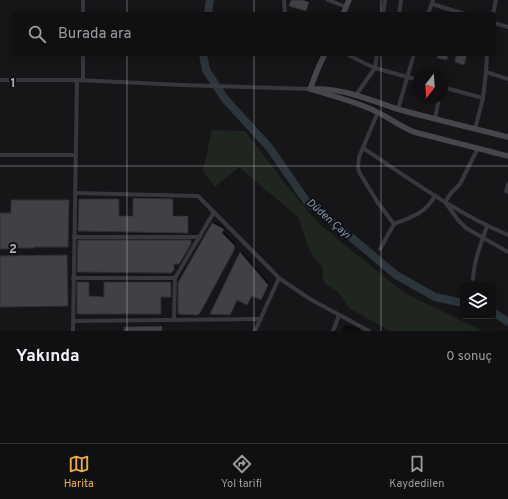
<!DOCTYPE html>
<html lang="tr">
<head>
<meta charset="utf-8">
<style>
  :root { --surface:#101012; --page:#19191b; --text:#f1f3f6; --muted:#9c9d9f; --line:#303032; --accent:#f2b134 }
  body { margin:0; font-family:Overpass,sans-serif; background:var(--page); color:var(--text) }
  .controls { position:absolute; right:12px; bottom:12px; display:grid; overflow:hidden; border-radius:4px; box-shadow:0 2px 10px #0003 }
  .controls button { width:36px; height:36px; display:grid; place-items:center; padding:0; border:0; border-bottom:1px solid var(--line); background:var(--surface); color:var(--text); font:20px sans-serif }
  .compass { position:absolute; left:412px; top:68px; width:36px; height:36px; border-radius:50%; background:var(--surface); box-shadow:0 2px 10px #0003; rotate:197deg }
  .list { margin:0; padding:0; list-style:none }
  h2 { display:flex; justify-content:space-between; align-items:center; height:52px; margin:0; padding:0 16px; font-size:17px }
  h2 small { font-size:13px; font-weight:400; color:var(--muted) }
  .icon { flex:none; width:22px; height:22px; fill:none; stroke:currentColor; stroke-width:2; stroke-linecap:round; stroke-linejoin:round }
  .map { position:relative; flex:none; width:508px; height:331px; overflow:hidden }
  .search { position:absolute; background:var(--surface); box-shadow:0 2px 10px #0003; left:12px; right:12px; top:12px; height:44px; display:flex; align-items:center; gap:10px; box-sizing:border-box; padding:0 14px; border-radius:4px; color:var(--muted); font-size:15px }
  .sheet { height:112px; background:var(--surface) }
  nav { display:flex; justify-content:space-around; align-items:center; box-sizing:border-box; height:56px; border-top:1px solid var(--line); background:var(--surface); font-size:11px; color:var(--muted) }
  nav a { display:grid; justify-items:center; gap:2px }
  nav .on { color:var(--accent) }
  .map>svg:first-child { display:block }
</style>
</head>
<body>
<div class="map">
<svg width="508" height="331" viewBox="0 0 508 331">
  <rect width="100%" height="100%" fill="#161618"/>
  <polygon fill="#1e261f" points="212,130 245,131 287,186 317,222 404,293 477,328 482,331 390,331 349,308 338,292 325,284 323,278 323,269 310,251 298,217 239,167 215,187 203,171"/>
  <g fill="#0007">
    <polygon points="292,0 307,0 310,1 306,10"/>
    <polygon points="135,197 174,198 174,215 189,215 189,230 188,232 79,230 80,199 81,198 120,198 120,215 134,215 134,199"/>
    <polygon points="214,222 225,228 223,231 235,243 236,245 234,250 201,311 179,283"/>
    <polygon points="80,240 192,240 192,242 180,261 175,263 175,267 173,271 79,241"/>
    <polygon points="242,251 269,283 262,297 252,295 237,299 211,313"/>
    <polygon points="80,281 90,281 90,296 105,296 105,282 107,281 172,281 172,295 171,296 162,296 162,312 161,313 78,313 78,282"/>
    <polygon points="163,325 163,331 125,331 125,327 126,326"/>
    <polygon points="346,325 360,328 359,330 363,331 342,331 343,328"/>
  </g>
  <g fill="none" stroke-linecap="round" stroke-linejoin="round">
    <g stroke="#2c353c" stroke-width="8">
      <polyline points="208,14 210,0"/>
      <polyline points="203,54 206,70 225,99 269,147 307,202 346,233 396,275 435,297 463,303"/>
      <polyline points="493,312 508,322"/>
    </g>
  </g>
  <g fill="#404145" stroke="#303034">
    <polygon points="291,0 302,0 309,2 306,11 289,6"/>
    <polygon points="439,54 448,54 447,60 437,58"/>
    <polygon points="456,54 467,54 464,65 455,62"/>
    <polygon points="133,198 173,199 173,216 188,216 188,233 78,231 79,199 119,199 119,216 133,216"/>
    <polygon points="11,200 69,200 68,247 34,247 34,248 10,248 10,249 0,249 0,213 11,213"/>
    <polygon points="212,223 224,229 222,233 234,245 235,247 233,252 200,313 197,315 178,314 178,283"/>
    <polygon points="78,240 191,240 191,244 179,264 174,264 174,270 171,273 77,272"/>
    <polygon points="240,252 268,285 261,300 252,296 247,305 237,300 230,315 210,314"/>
    <polygon points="67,255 68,306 0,307 0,256"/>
    <polygon points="77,282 89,282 89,296 104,297 104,282 171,282 171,297 161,297 161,314 77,314"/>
    <polygon points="162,326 162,331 124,331 124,327"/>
  </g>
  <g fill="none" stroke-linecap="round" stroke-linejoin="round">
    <g stroke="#37383d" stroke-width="4">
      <polyline points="284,0 285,14"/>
      <polyline points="328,0 346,7"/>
      <polyline points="432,4 465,14"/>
      <polyline points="83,14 83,0"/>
      <polyline points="383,14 385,0"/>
      <polyline points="399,14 401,0"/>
      <polyline points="428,14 433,0"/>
      <polyline points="493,14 496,0"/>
      <polyline points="494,23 508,27"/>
      <polyline points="347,54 364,63 375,68 418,80"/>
      <polyline points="486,72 508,79"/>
      <polyline points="0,80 77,80 73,331"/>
      <polyline points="77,80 182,85 310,89"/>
      <polyline points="83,80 83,54"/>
      <polyline points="442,87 483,98"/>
      <polyline points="356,95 375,68 377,54"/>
      <polyline points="398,109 414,54"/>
      <path d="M378,112L359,157L358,168L359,172L378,203L394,224C410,218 428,212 435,195"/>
      <polyline points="435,119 439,98"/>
      <polyline points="475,129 483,98 486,72 487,54"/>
      <path d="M363,148C410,179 456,213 508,235"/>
      <polyline points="478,148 460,184 451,193 445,202 458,220 466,228 508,252"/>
      <polyline points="0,155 76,155"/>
      <polyline points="508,184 506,191 508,192"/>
      <polyline points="75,193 198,196 279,278 310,299 369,331"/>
      <polyline points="74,237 200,237"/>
      <polyline points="380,249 394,224"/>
      <polyline points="73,278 175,278 214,212"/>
      <path d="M473,279C474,261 481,243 487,226"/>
      <polyline points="174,319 175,278"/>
      <polyline points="73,321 261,319"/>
      <polyline points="255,331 279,278"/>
      <polyline points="333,331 339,315"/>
    </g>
    <g stroke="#45474d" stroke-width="5.5">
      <polyline points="343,14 349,0"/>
      <path d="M310,89C332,96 354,101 375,111C389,117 400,127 414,132L508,156"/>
      <polyline points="310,89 319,66 325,54"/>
      <path d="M314,89C343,88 370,100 397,109C434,119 471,128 508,137"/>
    </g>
  </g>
  <path fill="none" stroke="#a8adb8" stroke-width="1" stroke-opacity="0.55" d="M127,0V14M254,0V14M381,0V14M127,54V331M254,54V331M381,54V331M0,166H508"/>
  <g text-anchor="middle" stroke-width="4" stroke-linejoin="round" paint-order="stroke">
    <g font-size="11" font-style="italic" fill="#7f9bb3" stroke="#111113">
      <text transform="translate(329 218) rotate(41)" y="4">Düden Çayı</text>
    </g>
  </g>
  <g font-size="13" text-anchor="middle" font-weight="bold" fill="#a8adb8" stroke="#111113" stroke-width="4" stroke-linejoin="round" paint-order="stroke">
    <text x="13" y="87">1</text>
    <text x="13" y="253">2</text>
  </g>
</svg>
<div class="controls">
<button><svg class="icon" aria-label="layers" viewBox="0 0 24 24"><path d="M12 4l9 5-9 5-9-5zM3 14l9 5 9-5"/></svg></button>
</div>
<svg class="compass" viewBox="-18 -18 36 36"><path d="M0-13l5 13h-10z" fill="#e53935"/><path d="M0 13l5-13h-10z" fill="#9c9d9f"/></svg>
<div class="search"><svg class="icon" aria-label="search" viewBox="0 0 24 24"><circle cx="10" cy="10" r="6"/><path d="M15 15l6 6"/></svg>Burada ara</div>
</div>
<section class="sheet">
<h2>Yakında<small>0 sonuç</small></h2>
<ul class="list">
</ul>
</section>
<nav>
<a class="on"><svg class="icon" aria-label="map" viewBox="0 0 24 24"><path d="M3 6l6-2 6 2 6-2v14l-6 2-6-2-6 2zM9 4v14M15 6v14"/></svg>Harita</a>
<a><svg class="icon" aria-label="directions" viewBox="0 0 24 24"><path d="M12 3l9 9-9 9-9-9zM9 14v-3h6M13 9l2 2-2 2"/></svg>Yol tarifi</a>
<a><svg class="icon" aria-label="saved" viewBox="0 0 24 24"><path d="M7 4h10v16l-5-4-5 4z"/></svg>Kaydedilen</a>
</nav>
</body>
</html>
